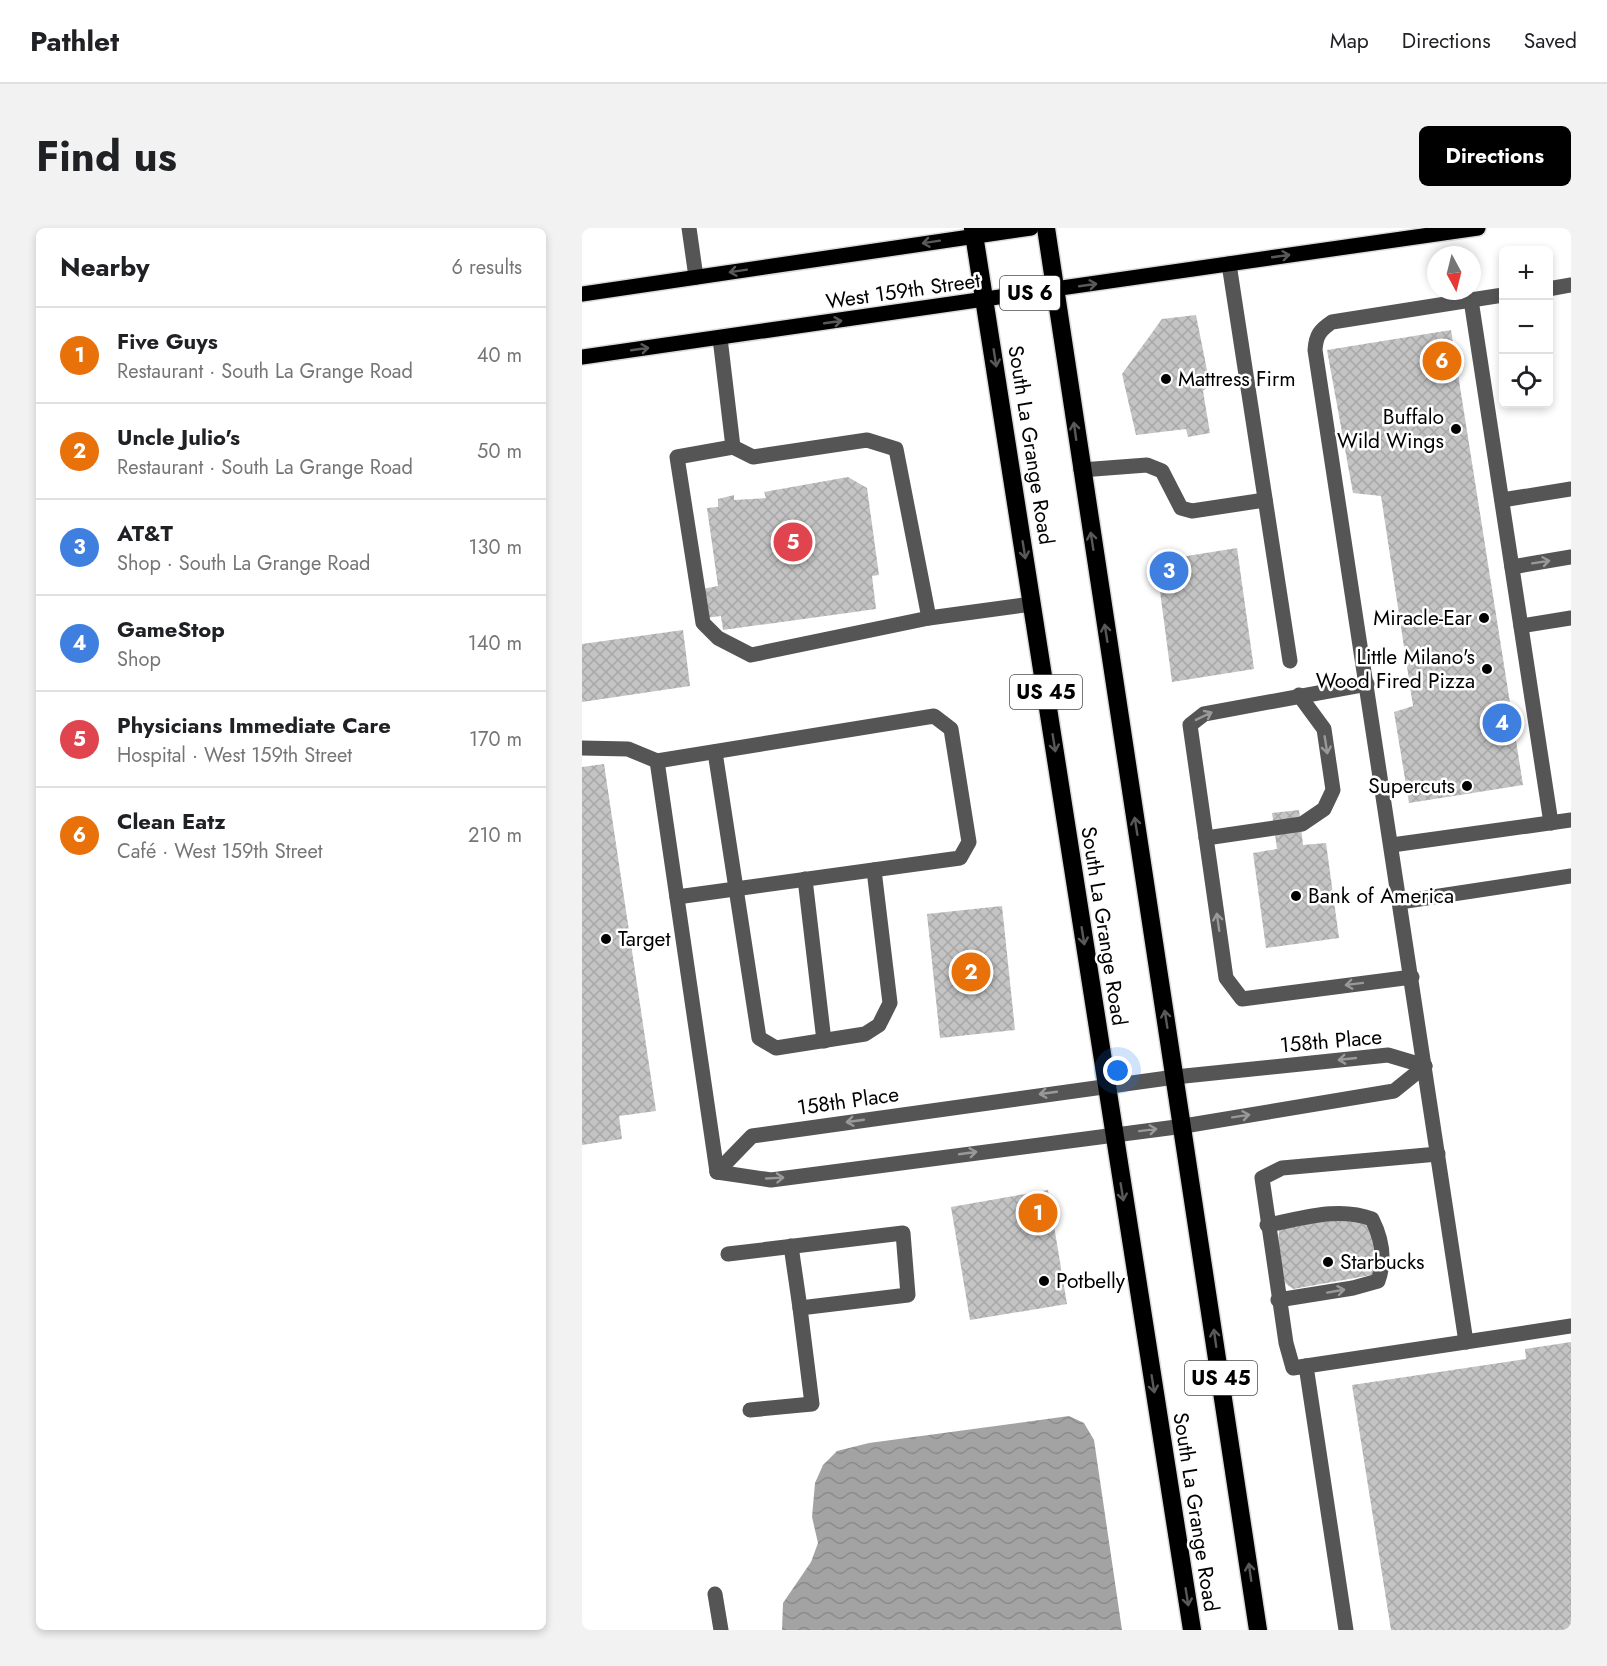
<!DOCTYPE html>
<html lang="en">
<head>
<meta charset="utf-8">
<style>
  :root { --surface:#fff; --page:#f2f2f2; --text:#202124; --muted:#757577; --line:#e0e0e0; --accent:#000 }
  body { margin:0; font-family:Jost,sans-serif; background:var(--page); color:var(--text) }
  .controls { position:absolute; right:18px; top:18px; display:grid; overflow:hidden; border-radius:9px; box-shadow:0 3px 9px #0003 }
  .controls button { width:54px; height:54px; display:grid; place-items:center; padding:0; border:0; border-bottom:2px solid var(--line); background:var(--surface); color:var(--text); font:30px sans-serif }
  .compass { position:absolute; left:845px; top:18px; width:54px; height:54px; border-radius:50%; background:var(--surface); box-shadow:0 3px 9px #0003; rotate:173deg }
  .you { position:absolute; left:536px; top:843px; width:21px; height:21px; margin:-15px; border:4px solid #fff; border-radius:50%; background:#1a73e8; box-shadow:0 0 0 9px #1a73e833 }
  .badge { display:grid; place-items:center; width:39px; height:39px; border-radius:50%; background:var(--accent); color:#fff; font-size:20px; font-weight:700 }
  .pin { position:absolute; translate:-50% -50%; border:3px solid #fff; box-shadow:0 2px 6px #0006 }
  .list { margin:0; padding:0; list-style:none }
  h2 { display:flex; justify-content:space-between; align-items:center; height:78px; margin:0; padding:0 24px; font-size:26px }
  h2 small { font-size:20px; font-weight:400; color:var(--muted) }
  .list li { display:grid; grid-template-columns:39px 1fr auto; gap:18px; align-items:center; box-sizing:border-box; height:96px; padding:0 24px; border-top:2px solid var(--line) }
  .list b { display:block; font-size:22px; white-space:nowrap }
  .list p { margin:0; font-size:20px; white-space:nowrap; color:var(--muted) }
  .list em { font-size:20px; font-style:normal; color:var(--muted) }
  .icon { flex:none; width:33px; height:33px; fill:none; stroke:currentColor; stroke-width:2; stroke-linecap:round; stroke-linejoin:round }
  .map { position:relative; flex:none; width:989px; height:1402px; overflow:hidden; border-radius:9px }
  header { display:flex; align-items:center; gap:36px; box-sizing:border-box; height:84px; padding:0 30px; background:var(--surface); border-bottom:2px solid var(--line) }
  header strong { font-size:28px }
  nav { display:flex; gap:33px; margin-inline-start:auto; font-size:21px }
  .intro { display:flex; align-items:center; justify-content:space-between; box-sizing:border-box; height:144px; padding:0 36px }
  h1 { margin:0; font-size:42px }
  .button { padding:15px 27px; border-radius:9px; background:var(--accent); color:#fff; font-size:21px; font-weight:700 }
  main { display:flex; gap:36px; padding:0 36px }
  aside { flex:1; background:var(--surface); border-radius:9px; box-shadow:0 3px 9px #0003 }
  .map>svg:first-child { display:block }
</style>
</head>
<body>
<header>
<strong>Pathlet</strong>
<nav><a>Map</a><a>Directions</a><a>Saved</a></nav>
</header>
<div class="intro"><h1>Find us</h1><a class="button">Directions</a></div>
<main>
<aside>
<h2>Nearby<small>6 results</small></h2>
<ul class="list">
<li><span class="badge" style="background:#e8710a">1</span><div><b>Five Guys</b><p>Restaurant · South La Grange Road</p></div><em>40 m</em></li>
<li><span class="badge" style="background:#e8710a">2</span><div><b>Uncle Julio's</b><p>Restaurant · South La Grange Road</p></div><em>50 m</em></li>
<li><span class="badge" style="background:#3f7fe0">3</span><div><b>AT&amp;T</b><p>Shop · South La Grange Road</p></div><em>130 m</em></li>
<li><span class="badge" style="background:#3f7fe0">4</span><div><b>GameStop</b><p>Shop</p></div><em>140 m</em></li>
<li><span class="badge" style="background:#e0444e">5</span><div><b>Physicians Immediate Care</b><p>Hospital · West 159th Street</p></div><em>170 m</em></li>
<li><span class="badge" style="background:#e8710a">6</span><div><b>Clean Eatz</b><p>Café · West 159th Street</p></div><em>210 m</em></li>
</ul>
</aside>
<div class="map">
<svg width="989" height="1402" viewBox="0 0 989 1402">
  <defs>
    <pattern id="water-waves" width="16" height="10" patternUnits="userSpaceOnUse" patternTransform="scale(1.5)"><rect width="16" height="10" fill="#a3a3a3"/><path d="M0 5q4-4 8 0t8 0" fill="none" stroke="#8b8b8b"/></pattern>
    <pattern id="building-cross-hatch" width="8" height="8" patternUnits="userSpaceOnUse" patternTransform="scale(1.5)"><rect width="8" height="8" fill="#c4c4c4"/><path d="M0 0l8 8M0 8l8-8" fill="none" stroke="#a7a7a7"/></pattern>
  </defs>
  <rect width="100%" height="100%" fill="#fff"/>
  <polygon fill="url(#water-waves)" points="487,1188 502,1195 512,1212 540,1402 200,1402 201,1375 229,1334 236,1315 230,1289 233,1255 241,1237 255,1223 287,1215"/>
  <g fill="url(#building-cross-hatch)">
    <polygon points="614,87 628,157 621,163 628,205 606,209 604,201 554,207 540,146 580,91"/>
    <polygon points="869,102 941,557 827,575 812,484 831,478 799,268 771,265 745,122"/>
    <polygon points="266,249 285,260 297,347 290,348 294,381 141,402 139,388 124,390 120,361 136,358 125,280 136,279 136,271 152,267 152,272 184,270 182,264"/>
    <polygon points="655,320 672,441 590,454 574,333"/>
    <polygon points="101,402 108,458 0,474 0,416"/>
    <polygon points="22,536 74,883 37,888 40,911 0,917 0,539"/>
    <polygon points="717,582 721,617 744,615 757,710 684,720 671,625 695,621 690,585"/>
    <polygon points="420,678 433,802 358,810 345,686"/>
    <polygon points="466,962 485,1076 388,1092 369,979"/>
    <polygon points="746,992 778,992 789,1001 795,1046 711,1061 703,1055 696,1022 697,1002"/>
    <polygon points="989,1114 989,1402 809,1402 770,1157 944,1131 943,1121"/>
  </g>
  <g fill="none" stroke-linecap="round" stroke-linejoin="round">
    <defs>
      <g id="major">
        <polyline points="0,66 449,0"/>
        <polyline points="0,129 896,0"/>
      </g>
      <g id="highway">
        <polyline points="391,0 610,1402"/>
        <polyline points="464,0 676,1402"/>
      </g>
    </defs>
    <use href="#major" stroke="#dbdbdb" stroke-width="18"/>
    <use href="#highway" stroke="#dbdbdb" stroke-width="21"/>
    <g stroke="#555" stroke-width="15">
      <polyline points="107,0 114,49"/>
      <polyline points="647,36 708,433"/>
      <polyline points="966,61 989,57"/>
      <polyline points="889,72 921,67"/>
      <polyline points="138,110 151,219 95,229 121,395 136,410 169,427 347,390 450,376"/>
      <polyline points="151,219 171,229 285,212 314,221 347,390"/>
      <polyline points="499,242 565,237 580,243 599,280 610,283 683,272"/>
      <polyline points="920,272 989,261"/>
      <polyline points="930,339 989,329"/>
      <polyline points="939,398 989,390"/>
      <polyline points="785,456 622,486 608,497 644,750 660,771 830,749"/>
      <polyline points="0,520 46,521 75,533 135,944"/>
      <polyline points="133,524 177,810 194,820 283,806 297,797 308,775 292,642"/>
      <polyline points="75,533 352,488 369,501 387,614 378,630 95,669"/>
      <polyline points="624,610 720,596 742,581 751,562 742,501 717,467"/>
      <polyline points="810,617 989,592"/>
      <polyline points="223,651 242,813"/>
      <polyline points="818,674 989,648"/>
      <polyline points="135,944 170,908 593,849 806,827 843,838"/>
      <polyline points="135,944 189,952 602,898 812,863 843,838"/>
      <path d="M685,997C719,991 756,978 790,991C800,1011 804,1031 796,1053L771,1060L696,1072"/>
      <polyline points="209,1018 218,1080"/>
      <polyline points="146,1026 321,1005 326,1067 218,1080 230,1176 168,1182"/>
      <path d="M884,1114L733,122C734,107 738,102 750,94L889,72L969,595"/>
      <polyline points="724,1138 711,1140 704,1115 680,950 700,940 856,926"/>
      <polyline points="133,1366 139,1402"/>
      <polyline points="764,1402 724,1138 989,1098"/>
    </g>
    <use href="#major" stroke="#000" stroke-width="15"/>
    <use href="#highway" stroke="#000" stroke-width="18"/>
  </g>
  <defs><path id="oneway-shaft" d="M-6 0H5M1.5-3L5.5 0L1.5 3" fill="none" stroke-width="1.6" stroke-linecap="round" stroke-linejoin="round" transform="scale(1.5)"/></defs>
  <g stroke="#595959">
    <use href="#oneway-shaft" transform="translate(349 14) rotate(171)"/>
    <use href="#oneway-shaft" transform="translate(699 28) rotate(-8)"/>
    <use href="#oneway-shaft" transform="translate(156 43) rotate(171)"/>
    <use href="#oneway-shaft" transform="translate(506 57) rotate(-8)"/>
    <use href="#oneway-shaft" transform="translate(251 94) rotate(-8)"/>
    <use href="#oneway-shaft" transform="translate(58 121) rotate(-8)"/>
    <use href="#oneway-shaft" transform="translate(413 130) rotate(81)"/>
    <use href="#oneway-shaft" transform="translate(493 203) rotate(-98)"/>
    <use href="#oneway-shaft" transform="translate(510 313) rotate(-99)"/>
    <use href="#oneway-shaft" transform="translate(442 322) rotate(81)"/>
    <use href="#oneway-shaft" transform="translate(524 405) rotate(-99)"/>
    <use href="#oneway-shaft" transform="translate(472 515) rotate(81)"/>
    <use href="#oneway-shaft" transform="translate(554 598) rotate(-99)"/>
    <use href="#oneway-shaft" transform="translate(501 708) rotate(81)"/>
    <use href="#oneway-shaft" transform="translate(584 791) rotate(-99)"/>
    <use href="#oneway-shaft" transform="translate(540 964) rotate(81)"/>
    <use href="#oneway-shaft" transform="translate(633 1110) rotate(-98)"/>
    <use href="#oneway-shaft" transform="translate(571 1156) rotate(81)"/>
    <use href="#oneway-shaft" transform="translate(668 1344) rotate(-98)"/>
    <use href="#oneway-shaft" transform="translate(605 1369) rotate(81)"/>
  </g>
  <g stroke="#999">
    <use href="#oneway-shaft" transform="translate(959 334) rotate(-9)"/>
    <use href="#oneway-shaft" transform="translate(622 488) rotate(-26)"/>
    <use href="#oneway-shaft" transform="translate(744 517) rotate(81)"/>
    <use href="#oneway-shaft" transform="translate(636 694) rotate(-98)"/>
    <use href="#oneway-shaft" transform="translate(772 756) rotate(173)"/>
    <use href="#oneway-shaft" transform="translate(765 831) rotate(174)"/>
    <use href="#oneway-shaft" transform="translate(466 865) rotate(172)"/>
    <use href="#oneway-shaft" transform="translate(659 888) rotate(-9)"/>
    <use href="#oneway-shaft" transform="translate(273 893) rotate(172)"/>
    <use href="#oneway-shaft" transform="translate(566 902) rotate(-7)"/>
    <use href="#oneway-shaft" transform="translate(386 925) rotate(-8)"/>
    <use href="#oneway-shaft" transform="translate(193 950) rotate(-3)"/>
    <use href="#oneway-shaft" transform="translate(754 1063) rotate(-10)"/>
  </g>
  <g fill="#000" stroke="#fff" stroke-width="2">
    <circle cx="584" cy="151" r="6"/>
    <circle cx="874" cy="201" r="6"/>
    <circle cx="902" cy="390" r="6"/>
    <circle cx="905" cy="441" r="6"/>
    <circle cx="885" cy="558" r="6"/>
    <circle cx="714" cy="668" r="6"/>
    <circle cx="24" cy="711" r="6"/>
    <circle cx="746" cy="1034" r="6"/>
    <circle cx="462" cy="1053" r="6"/>
  </g>
  <g text-anchor="middle" stroke-width="5" stroke-linejoin="round" paint-order="stroke">
    <g fill="#fff" stroke="#4c4c4c" stroke-width="1.5">
      <rect x="418" y="48" width="60" height="34" rx="4.5"/>
      <rect x="428" y="447" width="72" height="34" rx="4.5"/>
      <rect x="603" y="1133" width="72" height="34" rx="4.5"/>
    </g>
    <g font-size="20" font-weight="bold" fill="#000">
      <text x="448" y="72">US 6</text>
      <text x="464" y="471">US 45</text>
      <text x="639" y="1157">US 45</text>
    </g>
    <g font-size="21" fill="#000" stroke="#fff">
      <text transform="translate(321 63) rotate(-8)" y="7">West 159th Street</text>
      <text transform="translate(449 217) rotate(81)" y="7">South La Grange Road</text>
      <text transform="translate(522 698) rotate(81)" y="7">South La Grange Road</text>
      <text transform="translate(749 813) rotate(-5)" y="7">158th Place</text>
      <text transform="translate(266 873) rotate(-8)" y="7">158th Place</text>
      <text transform="translate(614 1284) rotate(81)" y="7">South La Grange Road</text>
    </g>
    <g font-size="21" fill="#000" stroke="#fff" text-anchor="start">
      <text x="596" y="158">Mattress Firm</text>
      <text x="862" y="196" text-anchor="end">Buffalo<tspan x="862" dy="24">Wild Wings</tspan></text>
      <text x="890" y="397" text-anchor="end">Miracle-Ear</text>
      <text x="893" y="436" text-anchor="end">Little Milano's<tspan x="893" dy="24">Wood Fired Pizza</tspan></text>
      <text x="873" y="565" text-anchor="end">Supercuts</text>
      <text x="726" y="675">Bank of America</text>
      <text x="36" y="718">Target</text>
      <text x="758" y="1041">Starbucks</text>
      <text x="474" y="1060">Potbelly</text>
    </g>
  </g>
</svg>
<div class="controls">
<button>+</button>
<button>−</button>
<button><svg class="icon" aria-label="locate" viewBox="0 0 24 24"><circle cx="12" cy="12" r="6"/><path d="M12 2v4M12 18v4M2 12h4M18 12h4"/></svg></button>
</div>
<svg class="compass" viewBox="-18 -18 36 36"><path d="M0-13l5 13h-10z" fill="#e53935"/><path d="M0 13l5-13h-10z" fill="#757577"/></svg>
<div class="you"></div>
<div class="pin badge" style="left:456px;top:985px;background:#e8710a">1</div>
<div class="pin badge" style="left:389px;top:744px;background:#e8710a">2</div>
<div class="pin badge" style="left:587px;top:343px;background:#3f7fe0">3</div>
<div class="pin badge" style="left:920px;top:495px;background:#3f7fe0">4</div>
<div class="pin badge" style="left:211px;top:314px;background:#e0444e">5</div>
<div class="pin badge" style="left:860px;top:133px;background:#e8710a">6</div>
</div>
</main>
</body>
</html>
